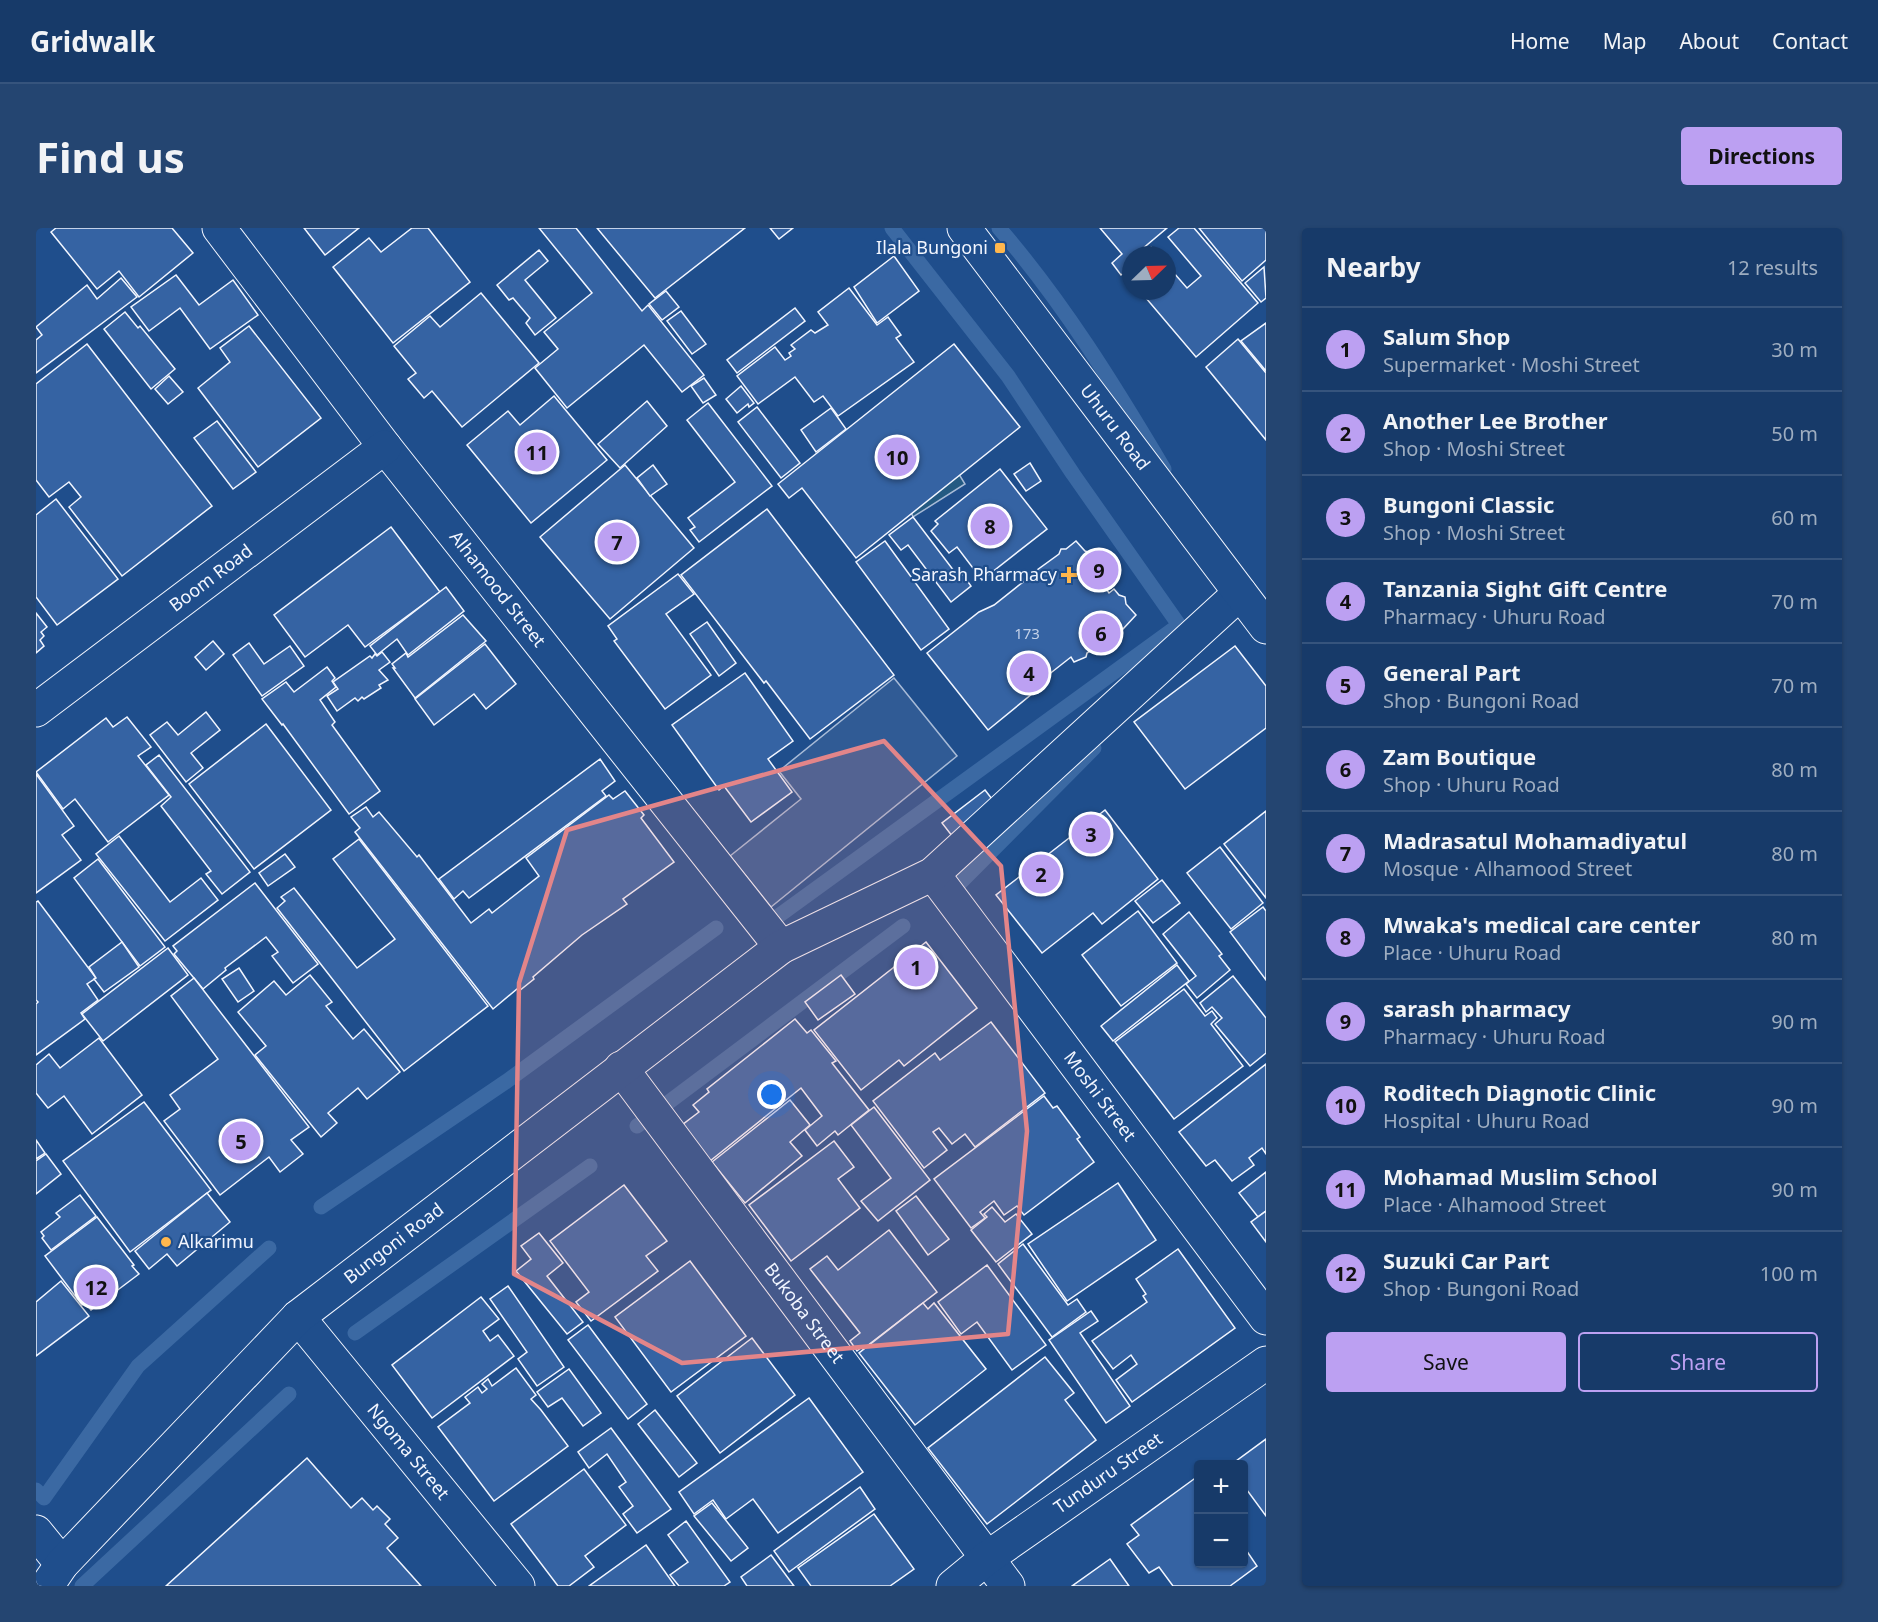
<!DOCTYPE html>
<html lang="en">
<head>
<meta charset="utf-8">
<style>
  :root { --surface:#173a69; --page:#244571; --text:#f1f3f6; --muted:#9eadc0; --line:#36547d; --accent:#bca0f2 }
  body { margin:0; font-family:"Noto Sans",sans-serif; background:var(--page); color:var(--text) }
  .controls { position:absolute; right:18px; bottom:18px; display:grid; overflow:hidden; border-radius:6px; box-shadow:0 2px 4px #0004 }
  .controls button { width:54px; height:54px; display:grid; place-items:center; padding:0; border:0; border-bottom:2px solid var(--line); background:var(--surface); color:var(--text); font:30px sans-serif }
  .compass { position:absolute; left:1086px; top:18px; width:54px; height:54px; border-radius:50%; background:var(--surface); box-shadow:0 2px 4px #0004; rotate:67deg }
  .you { position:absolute; left:736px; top:867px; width:21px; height:21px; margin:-15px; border:4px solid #fff; border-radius:50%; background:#1a73e8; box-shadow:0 0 0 9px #1a73e833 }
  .badge { display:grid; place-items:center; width:39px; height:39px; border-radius:50%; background:var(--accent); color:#111; font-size:20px; font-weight:700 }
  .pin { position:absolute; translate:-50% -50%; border:3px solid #fff; box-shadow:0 2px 6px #0006 }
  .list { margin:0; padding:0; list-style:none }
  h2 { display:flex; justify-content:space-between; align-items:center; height:78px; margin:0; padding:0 24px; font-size:26px }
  h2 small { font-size:20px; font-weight:400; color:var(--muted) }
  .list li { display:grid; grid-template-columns:39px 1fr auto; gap:18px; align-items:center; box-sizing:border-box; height:84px; padding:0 24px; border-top:2px solid var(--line) }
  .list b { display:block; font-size:22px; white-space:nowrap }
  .list p { margin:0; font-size:20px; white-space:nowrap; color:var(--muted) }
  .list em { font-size:20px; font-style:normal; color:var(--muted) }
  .actions { display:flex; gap:12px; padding:18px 24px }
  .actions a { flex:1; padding:14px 0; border:2px solid var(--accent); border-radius:6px; text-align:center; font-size:21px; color:var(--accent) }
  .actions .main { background:var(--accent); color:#111 }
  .map { position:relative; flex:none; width:1230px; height:1358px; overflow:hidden; border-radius:6px }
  header { display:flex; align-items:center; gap:36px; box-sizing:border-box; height:84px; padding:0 30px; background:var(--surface); border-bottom:2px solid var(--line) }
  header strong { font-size:28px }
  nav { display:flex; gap:33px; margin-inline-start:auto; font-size:21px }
  .intro { display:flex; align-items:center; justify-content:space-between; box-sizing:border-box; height:144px; padding:0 36px }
  h1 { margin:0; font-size:42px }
  .button { padding:15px 27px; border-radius:6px; background:var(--accent); color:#111; font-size:21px; font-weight:700 }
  main { display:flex; gap:36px; padding:0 36px }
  aside { flex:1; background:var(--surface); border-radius:6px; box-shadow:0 2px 4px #0004 }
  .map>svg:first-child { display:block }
</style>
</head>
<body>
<header>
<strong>Gridwalk</strong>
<nav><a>Home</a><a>Map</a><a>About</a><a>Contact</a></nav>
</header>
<div class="intro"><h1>Find us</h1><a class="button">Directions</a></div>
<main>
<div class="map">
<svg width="1230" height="1358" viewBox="0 0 1230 1358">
  <rect width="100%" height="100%" fill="#1f4e8c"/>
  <polygon fill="#245a82" stroke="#a8bbd7" stroke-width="1.5" points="910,225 929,256 877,289 861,249"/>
  <polygon fill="#305b95" stroke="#a8bbd7" stroke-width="1.5" points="858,450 921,528 735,679 694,628 765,571 743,543"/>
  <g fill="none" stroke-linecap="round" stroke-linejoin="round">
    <g stroke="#3b69a3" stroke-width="15">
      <path d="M963,0C1027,74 1078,157 1128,241"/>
      <polyline points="917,662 1058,520"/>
      <polyline points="741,689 1143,397 1037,246 972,148 856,0"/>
      <polyline points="601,898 867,698"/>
      <polyline points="285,979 471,853 680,700"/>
      <polyline points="319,1105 554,938"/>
      <polyline points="0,1262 8,1270 102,1138 233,1020"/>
      <polyline points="46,1358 253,1166"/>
    </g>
  </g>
  <g fill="#3563a3" stroke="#f2f6ff" stroke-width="1.5">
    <polygon points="20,0 136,0 157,25 103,69 83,43 61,61 15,4"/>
    <polygon points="268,0 323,0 289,27"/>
    <polygon points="376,0 392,0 434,54 357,115 297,39 333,10 345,24"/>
    <polygon points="503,0 540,0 606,83 612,77 668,147 646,164 608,117 531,180 499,140 522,121 508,104 556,65"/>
    <polygon points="561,0 709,0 619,70"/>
    <polygon points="734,0 757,0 743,11"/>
    <polygon points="1064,0 1131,0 1099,27 1095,27 1095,39 1085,47 1076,35 1086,26"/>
    <polygon points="1143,0 1158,0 1222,75 1160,129 1104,63 1131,63 1131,37 1151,60 1165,48 1132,9"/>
    <polygon points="1163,0 1230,0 1230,32 1206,53"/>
    <polygon points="1115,19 1122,27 1109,27 1108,25"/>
    <polygon points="503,22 512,33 489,52 520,90 499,107 490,95 494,90 477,70 473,72 461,57"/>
    <polygon points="858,28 883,63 841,95 818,59"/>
    <polygon points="1228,39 1230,70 1225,74 1209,55"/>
    <polygon points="140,47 163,77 197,52 222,87 174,121 144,80 113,103 95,79"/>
    <polygon points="85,50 101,69 0,145 0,112 6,107 0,99 51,57 61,71"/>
    <polygon points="813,60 841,97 852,89 865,107 860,110 878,134 802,188 787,168 778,174 759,149 722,176 701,148 739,119 749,132 755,128 753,125 759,121 755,117 775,102 779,105 792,97 782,84"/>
    <polygon points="630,63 643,79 626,92 613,76"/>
    <polygon points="445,65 503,135 426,199 396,163 388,170 372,151 380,145 358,118 394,88 404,99"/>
    <polygon points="759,80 769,93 701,145 691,132"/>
    <polygon points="645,83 670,116 656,126 631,93"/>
    <polygon points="89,84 102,100 104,98 139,141 115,161 68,101"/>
    <polygon points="1230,95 1230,143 1205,113"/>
    <polygon points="213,98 285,190 222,239 162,160 194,134 184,120"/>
    <polygon points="1202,111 1230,145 1230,212 1170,139"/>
    <polygon points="51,116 176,278 86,348 33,279 45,269 33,254 13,269 0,252 0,156"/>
    <polygon points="918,116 984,199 820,330 766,260 753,270 742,256"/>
    <polygon points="133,148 147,164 132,176 119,161"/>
    <polygon points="668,150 680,167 667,175 655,158"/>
    <polygon points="705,158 718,175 713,179 712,176 701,185 690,171"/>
    <polygon points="518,168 571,232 495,295 431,217 472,183 484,197"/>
    <polygon points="611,173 631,198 584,240 562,216"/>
    <polygon points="672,175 736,258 663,314 654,302 659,299 652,290 699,254 651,192"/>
    <polygon points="721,179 764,235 745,250 702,194"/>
    <polygon points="795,180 810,201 780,224 765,202"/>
    <polygon points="181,193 220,244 197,261 158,210"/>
    <polygon points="994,235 1005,253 990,263 978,246"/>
    <polygon points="589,237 658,320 574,391 504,309"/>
    <polygon points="617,237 631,256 614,268 601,250"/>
    <polygon points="964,241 1011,301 946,352 921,319 913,325 895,303 902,296 899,293"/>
    <polygon points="20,271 82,351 21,397 0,369 0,287"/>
    <polygon points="731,281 858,447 774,511 730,453 728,455 645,347"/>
    <polygon points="877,289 921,347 925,344 935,358 915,374 872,317 865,322 853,307"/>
    <polygon points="355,299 404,364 329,419 312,397 269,429 238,387"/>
    <polygon points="849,313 913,401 885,422 820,334"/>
    <polygon points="1040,313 1049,323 1055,325 1056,331 1063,339 1058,344 1073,365 1078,361 1083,367 1089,369 1090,376 1100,387 1086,402 1082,403 1075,408 1071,404 1055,414 1059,420 1051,425 1050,429 1038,434 1035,429 1007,451 1011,456 1003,461 1002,465 996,466 952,502 891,425 943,384 958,377 987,354 989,348 994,347 1023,326 1025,321 1030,321"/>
    <polygon points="642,346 658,366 630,386 675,447 629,481 578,413 581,411 572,398"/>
    <polygon points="410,359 428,383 372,427 361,411 341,427 334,418"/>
    <polygon points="0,385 11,399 5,404 8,408 4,412 8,418 0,425"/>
    <polygon points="427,387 450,413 379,470 357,440 359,440 356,436 370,425 372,429"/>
    <polygon points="671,394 700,435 683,448 654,406"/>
    <polygon points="177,413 188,426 170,442 159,429"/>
    <polygon points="213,415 228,436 254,418 268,438 226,468 197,427"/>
    <polygon points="449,416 480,456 450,481 438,466 398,497 379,471"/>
    <polygon points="1199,418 1230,458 1230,500 1149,561 1098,494"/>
    <polygon points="346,424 354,434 343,442 352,452 343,457 345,460 328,471 326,469 322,473 319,470 301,483 291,468 302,461 297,454 334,428 336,430 339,426 341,428"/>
    <polygon points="291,439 299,450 296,453 300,459 284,472 299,494 296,497 344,563 313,586 247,496 246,497 226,471 250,454 258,464"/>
    <polygon points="709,445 757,513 732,531 756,564 715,594 688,558 683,562 636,497"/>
    <polygon points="170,484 184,502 155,525 167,540 150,554 114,507 131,494 142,507"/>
    <polygon points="91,489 115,519 102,528 133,567 72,614 39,571 27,581 0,544 70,490 77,499"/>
    <polygon points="230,496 295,582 218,641 153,556"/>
    <polygon points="123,527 214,644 186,666 170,646 175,643 125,578 135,569 110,537"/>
    <polygon points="564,531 579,553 566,563 570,568 433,670 427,663 418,671 403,651"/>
    <polygon points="0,546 38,598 26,607 45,632 0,665"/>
    <polygon points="949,562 963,580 920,613 906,595"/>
    <polygon points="589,563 608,587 605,590 638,634 587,671 591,676 546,707 497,749 498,751 483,763 481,761 457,781 319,604 324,600 315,589 330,579 337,589 343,584 381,629 383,627 435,695 453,681 456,685 503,648 490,630 573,567 577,571"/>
    <polygon points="1069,582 1122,651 1066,696 1057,685 1006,725 960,667"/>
    <polygon points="1230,583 1230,670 1188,616"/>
    <polygon points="83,608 134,674 165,650 182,672 129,713 60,626"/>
    <polygon points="323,611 452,778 368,843 241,680 249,673 245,669 258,660 321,740 359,711 297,631"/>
    <polygon points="1184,619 1227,675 1195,701 1151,645"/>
    <polygon points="249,626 259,639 232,658 223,645"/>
    <polygon points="62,631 129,719 104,738 38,650"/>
    <polygon points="1126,652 1144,675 1117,695 1099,673"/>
    <polygon points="219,655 282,736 257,755 236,728 242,724 230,709 189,740 190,742 167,761 138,726 141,723 137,718"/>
    <polygon points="2,673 60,750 51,756 62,772 45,785 49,791 0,827 0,776 2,774 0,772 0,674"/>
    <polygon points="1227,679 1230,683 1230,752 1194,704"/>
    <polygon points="1102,683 1141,735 1085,778 1046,727"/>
    <polygon points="1153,684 1186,726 1183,728 1194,742 1161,770 1150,756 1160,748 1127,706"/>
    <polygon points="86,714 103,739 68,764 58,751 60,750 53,739"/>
    <polygon points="890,714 941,780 868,838 863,832 825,862 778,802"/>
    <polygon points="132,720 152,747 67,813 46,786"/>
    <polygon points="1141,737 1153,753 1077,813 1065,798"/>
    <polygon points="203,740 218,763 202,774 186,751"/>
    <polygon points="274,747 296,774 290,778 317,811 328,801 364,844 331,871 322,860 292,885 301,895 285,909 219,827 230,818 202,784 238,753 250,767"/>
    <polygon points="805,747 819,766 782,792 769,774"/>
    <polygon points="1197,748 1230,790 1230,825 1214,838 1179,796 1186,790 1176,779 1170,784 1164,775"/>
    <polygon points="158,750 273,899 255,912 267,926 244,944 233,929 184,967 128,893 144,881 134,867 182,831 135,768"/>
    <polygon points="1148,761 1169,788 1176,783 1181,790 1175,796 1207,838 1138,891 1079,814"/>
    <polygon points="759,791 771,805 775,802 800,833 796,835 833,882 802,907 799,903 781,918 769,902 786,888 765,860 674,933 646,897 663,884 657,877 673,864 671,861"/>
    <polygon points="955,794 1009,865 939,919 929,906 916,916 903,900 897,904 911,922 888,940 837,873 899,825 904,832"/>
    <polygon points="63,810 106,867 56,906 28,868 12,880 0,865 0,837 13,826 24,840"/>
    <polygon points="1230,836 1230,926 1226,920 1213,930 1218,937 1196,953 1179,932 1170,938 1143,904"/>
    <polygon points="1008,868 1017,880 1021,878 1044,909 1041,911 1058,934 988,987 981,978 968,987 958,973 944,984 949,990 935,1000 898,951"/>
    <polygon points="754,872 774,897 754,914 766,928 709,975 676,934"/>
    <polygon points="108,874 175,962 94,1024 27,933"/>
    <polygon points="838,879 894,952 842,993 825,973 855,950 815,897"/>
    <polygon points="0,912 9,925 0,931"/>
    <polygon points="798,913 818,939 802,951 824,980 755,1033 713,977"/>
    <polygon points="10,926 25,946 0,966 0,933"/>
    <polygon points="1230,944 1230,983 1222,989 1203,965"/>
    <polygon points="1082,955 1120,1012 1031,1073 992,1016"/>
    <polygon points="588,957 631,1013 610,1028 622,1043 555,1093 540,1074 553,1064 514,1013"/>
    <polygon points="171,965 194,994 141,1038 131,1026 113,1041 99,1023"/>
    <polygon points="44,967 60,988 15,1022 6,1010 8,1008 5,1004 24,989 20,985"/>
    <polygon points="880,968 913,1011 892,1027 860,983"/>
    <polygon points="956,979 969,994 980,986 996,1006 960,1034 935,1002 951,989 948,986"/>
    <polygon points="1230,983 1230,1014 1215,994"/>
    <polygon points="61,989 98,1037 96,1038 103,1046 55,1082 49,1075 46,1077 9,1028"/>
    <polygon points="853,1002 901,1064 827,1121 826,1119 821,1123 814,1113 824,1105 774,1041 791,1028 802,1042"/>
    <polygon points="503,1005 527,1035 511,1048 547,1094 531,1106 480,1043 495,1031 485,1018"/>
    <polygon points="987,1016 1032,1077 1041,1071 1050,1084 1016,1109 962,1036"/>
    <polygon points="1142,1021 1199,1100 1096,1174 1080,1152 1101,1136 1095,1127 1077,1141 1056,1113 1111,1074 1107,1068 1110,1066 1100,1051"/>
    <polygon points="654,1033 710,1108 635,1164 579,1089"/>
    <polygon points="951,1037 1010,1117 976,1142 941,1094 925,1106 902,1074"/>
    <polygon points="25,1053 53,1088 0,1128 0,1074"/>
    <polygon points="472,1058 528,1139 501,1158 482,1131 491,1124 454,1071"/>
    <polygon points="445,1069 463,1091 447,1103 454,1113 462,1107 478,1128 396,1190 356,1137"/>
    <polygon points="887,1075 892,1081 898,1075 950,1141 879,1197 823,1125"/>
    <polygon points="1055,1083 1062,1093 1044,1105 1094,1178 1070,1195 1013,1112"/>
    <polygon points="552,1097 611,1176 592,1191 532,1112"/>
    <polygon points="716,1110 759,1167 684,1225 641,1168"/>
    <polygon points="1009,1129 1038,1165 1029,1172 1060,1212 951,1296 892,1220"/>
    <polygon points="480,1140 500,1167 495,1171 505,1182 532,1218 458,1273 402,1199 434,1175 429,1169 442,1159 446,1165 451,1161 446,1156 452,1151 456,1158"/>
    <polygon points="533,1141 565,1185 547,1198 526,1170 512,1179 501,1164"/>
    <polygon points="773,1170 827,1244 742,1305 717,1271 690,1291 677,1272 658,1286 643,1264"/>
    <polygon points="619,1182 661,1235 643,1249 602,1196"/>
    <polygon points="575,1200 635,1281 601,1305 587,1286 597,1278 583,1259 590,1254 571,1226 553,1240 542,1224"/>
    <polygon points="1230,1211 1230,1288 1208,1258 1208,1236 1196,1236"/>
    <polygon points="271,1230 315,1280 326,1270 337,1282 341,1278 354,1291 349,1296 362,1310 351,1320 385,1358 130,1358"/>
    <polygon points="548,1241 590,1297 549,1328 558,1339 533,1358 522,1358 475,1296"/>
    <polygon points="1158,1251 1162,1258 1162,1336 1208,1336 1208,1319 1221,1338 1194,1358 1137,1358 1123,1339 1113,1345 1091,1316 1103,1307 1095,1297"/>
    <polygon points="824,1259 839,1281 753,1344 738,1323"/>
    <polygon points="676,1275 712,1320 695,1333 658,1288"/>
    <polygon points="838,1286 878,1341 854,1358 775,1358 762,1340"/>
    <polygon points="650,1293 694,1354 688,1358 643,1358 634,1347 652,1334 632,1307"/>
    <polygon points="610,1317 639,1358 553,1358"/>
    <polygon points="735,1327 758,1358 711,1358 705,1349"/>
    <polygon points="1074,1331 1093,1358 1036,1358"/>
  </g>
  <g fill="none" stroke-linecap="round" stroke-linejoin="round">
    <defs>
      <g id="minor">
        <path id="s1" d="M183,0L349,219L745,719"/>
        <path id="s2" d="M0,482L349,219"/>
        <path id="s3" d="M897,646L1230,1090"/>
        <path id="s4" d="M585,840L972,1358"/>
        <path id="s5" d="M262,1089L482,1358"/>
        <polyline points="0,1304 26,1336"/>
        <path id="s6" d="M11,1358L26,1336L262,1089L745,719L897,646L1204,365"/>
        <path id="s7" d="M917,1358L951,1330L1230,1135"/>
      </g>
      <g id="major">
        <path id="s8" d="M928,0L1230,399"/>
      </g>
    </defs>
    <use href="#minor" stroke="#f2f6ff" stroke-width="35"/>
    <use href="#major" stroke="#f2f6ff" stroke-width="35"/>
    <use href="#minor" stroke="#1f4e8c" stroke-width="33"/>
    <use href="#major" stroke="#1f4e8c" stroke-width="33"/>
  </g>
  <path fill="#e38589" fill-opacity="0.2" stroke="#e38589" stroke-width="4.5" stroke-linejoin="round" d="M848,513L965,638L991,903L972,1106L646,1135L478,1046L483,755L531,602Z"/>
  <g fill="#ffb74d" stroke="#1f4e8c" stroke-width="2">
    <rect x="958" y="14" width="12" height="12" rx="3"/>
    <path d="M1030 338h6v6h6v6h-6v6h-6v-6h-6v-6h6z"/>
    <circle cx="130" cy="1014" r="6"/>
  </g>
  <g text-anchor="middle" stroke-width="4.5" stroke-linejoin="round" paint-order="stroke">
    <g font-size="15" fill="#c3d1e8">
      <text x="991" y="411">173</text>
    </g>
    <g font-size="18" fill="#f2f6ff" stroke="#1f4e8c" text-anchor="end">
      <text x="952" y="26">Ilala Bungoni</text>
      <text x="1021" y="353">Sarash Pharmacy</text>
      <text x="142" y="1020" text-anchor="start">Alkarimu</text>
    </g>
    <g font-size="18" fill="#f2f6ff" stroke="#1f4e8c">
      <text dy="6" stroke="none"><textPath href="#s8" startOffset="250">Uhuru Road</textPath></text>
      <text dy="6" stroke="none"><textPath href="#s2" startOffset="219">Boom Road</textPath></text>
      <text dy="6" stroke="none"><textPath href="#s1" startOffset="456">Alhamood Street</textPath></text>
      <text dy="6" stroke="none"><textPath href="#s3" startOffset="278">Moshi Street</textPath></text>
      <text dy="6" stroke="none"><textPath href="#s6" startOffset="489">Bungoni Road</textPath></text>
      <text dy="6" stroke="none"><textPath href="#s4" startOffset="306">Bukoba Street</textPath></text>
      <text dy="6" stroke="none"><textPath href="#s5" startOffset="174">Ngoma Street</textPath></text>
      <text dy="6" stroke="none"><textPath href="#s7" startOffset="192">Tunduru Street</textPath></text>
    </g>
  </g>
</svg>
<div class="controls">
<button>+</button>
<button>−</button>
</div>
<svg class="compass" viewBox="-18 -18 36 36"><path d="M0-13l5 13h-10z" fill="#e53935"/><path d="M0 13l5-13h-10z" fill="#9eadc0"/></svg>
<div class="you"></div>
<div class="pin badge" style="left:880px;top:739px">1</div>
<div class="pin badge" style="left:1005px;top:646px">2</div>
<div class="pin badge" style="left:1055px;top:606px">3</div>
<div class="pin badge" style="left:993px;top:445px">4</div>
<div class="pin badge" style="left:205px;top:913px">5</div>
<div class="pin badge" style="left:1065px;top:405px">6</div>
<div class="pin badge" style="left:581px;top:314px">7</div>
<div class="pin badge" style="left:954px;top:298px">8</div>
<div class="pin badge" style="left:1063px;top:342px">9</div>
<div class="pin badge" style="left:861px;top:229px">10</div>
<div class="pin badge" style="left:501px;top:224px">11</div>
<div class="pin badge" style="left:60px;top:1059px">12</div>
</div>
<aside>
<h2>Nearby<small>12 results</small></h2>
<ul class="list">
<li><span class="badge">1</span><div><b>Salum Shop</b><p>Supermarket · Moshi Street</p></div><em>30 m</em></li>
<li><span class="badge">2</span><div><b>Another Lee Brother</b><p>Shop · Moshi Street</p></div><em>50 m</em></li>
<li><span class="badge">3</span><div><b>Bungoni Classic</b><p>Shop · Moshi Street</p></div><em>60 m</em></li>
<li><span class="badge">4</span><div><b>Tanzania Sight Gift Centre</b><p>Pharmacy · Uhuru Road</p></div><em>70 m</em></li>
<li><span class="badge">5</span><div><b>General Part</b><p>Shop · Bungoni Road</p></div><em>70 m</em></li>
<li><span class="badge">6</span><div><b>Zam Boutique</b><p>Shop · Uhuru Road</p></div><em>80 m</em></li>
<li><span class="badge">7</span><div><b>Madrasatul Mohamadiyatul</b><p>Mosque · Alhamood Street</p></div><em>80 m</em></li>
<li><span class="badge">8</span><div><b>Mwaka's medical care center</b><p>Place · Uhuru Road</p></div><em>80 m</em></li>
<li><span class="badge">9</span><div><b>sarash pharmacy</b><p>Pharmacy · Uhuru Road</p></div><em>90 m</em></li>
<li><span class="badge">10</span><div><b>Roditech Diagnotic Clinic</b><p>Hospital · Uhuru Road</p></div><em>90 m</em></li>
<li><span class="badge">11</span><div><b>Mohamad Muslim School</b><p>Place · Alhamood Street</p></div><em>90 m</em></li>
<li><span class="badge">12</span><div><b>Suzuki Car Part</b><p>Shop · Bungoni Road</p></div><em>100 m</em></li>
</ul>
<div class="actions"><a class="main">Save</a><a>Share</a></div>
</aside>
</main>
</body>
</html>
